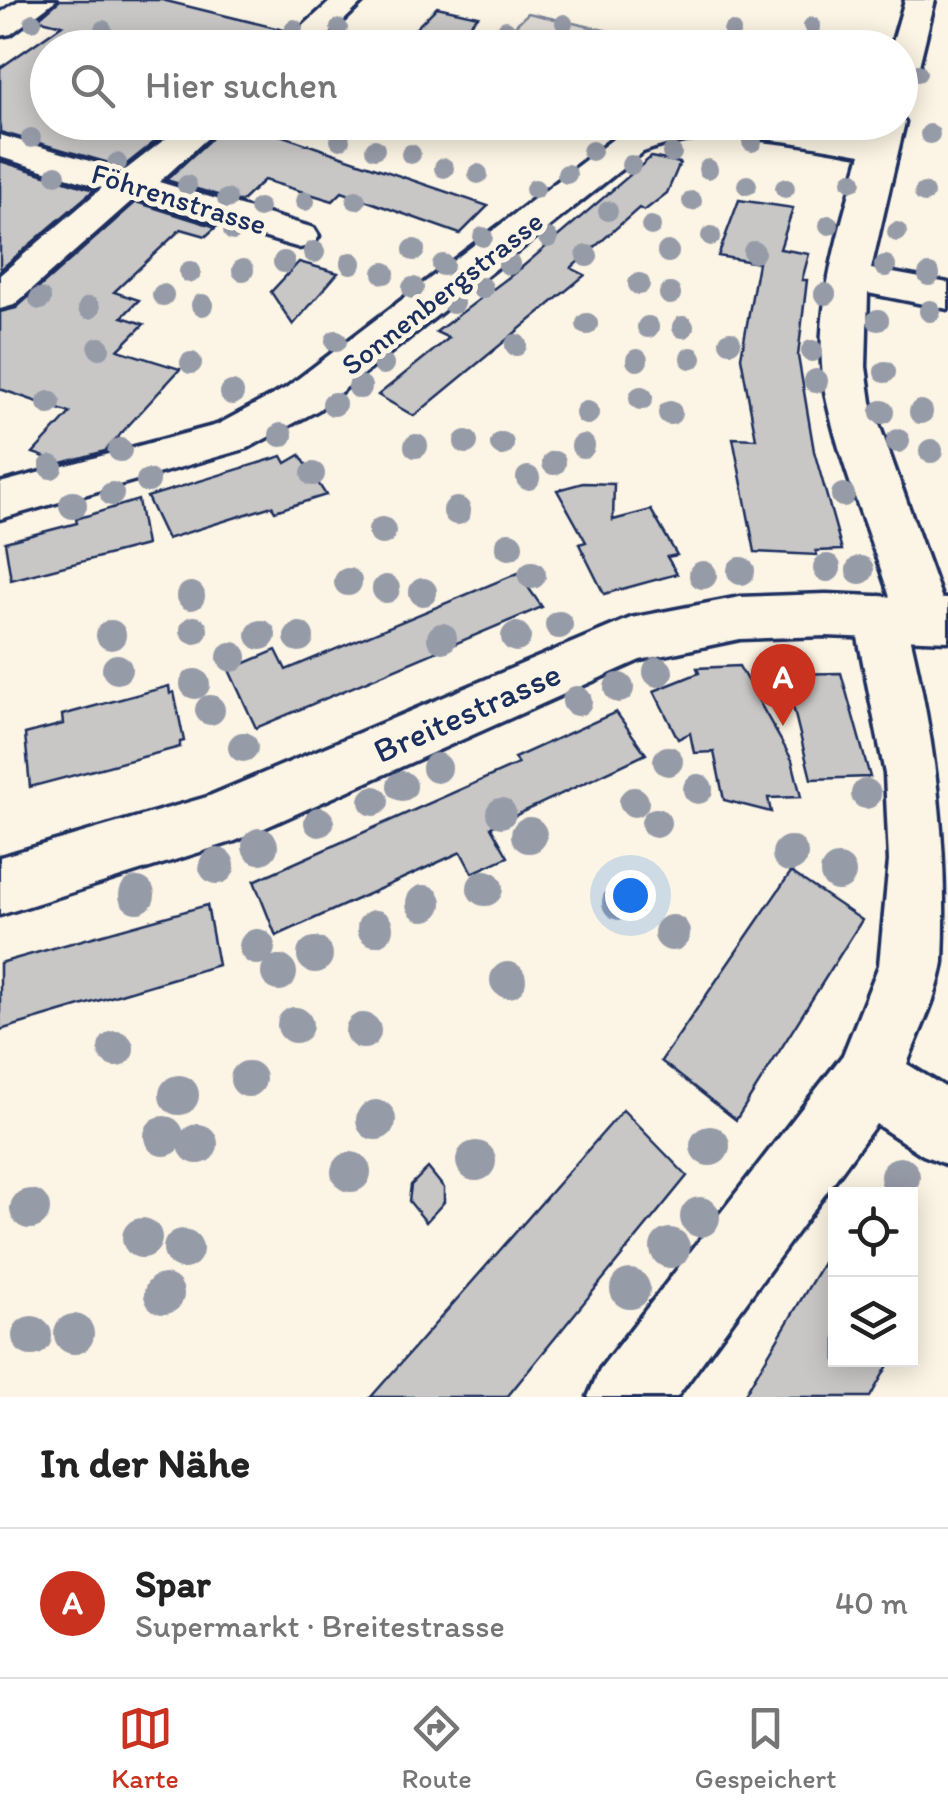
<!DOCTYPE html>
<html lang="de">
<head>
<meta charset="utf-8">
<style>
  :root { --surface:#fff; --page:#f2f2f2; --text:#222; --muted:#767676; --line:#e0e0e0; --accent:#c8321e }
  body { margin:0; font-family:Itim,sans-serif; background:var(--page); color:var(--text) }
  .controls { position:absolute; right:30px; bottom:30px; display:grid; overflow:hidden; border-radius:0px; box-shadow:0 5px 25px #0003 }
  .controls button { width:90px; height:90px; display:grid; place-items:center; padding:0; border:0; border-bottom:2px solid var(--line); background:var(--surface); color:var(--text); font:50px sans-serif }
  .you { position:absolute; left:630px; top:895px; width:35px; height:35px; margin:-25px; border:8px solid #fff; border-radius:50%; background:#1a73e8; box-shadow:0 0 0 15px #1a73e833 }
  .badge { display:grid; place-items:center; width:65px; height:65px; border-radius:50%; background:var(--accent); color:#fff; font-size:32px; font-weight:700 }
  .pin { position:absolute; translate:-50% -82px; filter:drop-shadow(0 2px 5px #0008) }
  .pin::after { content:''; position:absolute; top:52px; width:35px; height:30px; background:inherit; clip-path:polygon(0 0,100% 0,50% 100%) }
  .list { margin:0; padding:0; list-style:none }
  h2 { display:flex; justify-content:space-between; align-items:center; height:130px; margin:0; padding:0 40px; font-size:42px }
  h2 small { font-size:32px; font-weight:400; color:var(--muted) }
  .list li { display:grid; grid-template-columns:65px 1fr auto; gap:30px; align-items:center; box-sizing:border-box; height:150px; padding:0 40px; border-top:2px solid var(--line) }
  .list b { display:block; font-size:38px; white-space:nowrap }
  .list p { margin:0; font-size:32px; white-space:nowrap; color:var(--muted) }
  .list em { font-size:32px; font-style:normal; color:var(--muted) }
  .icon { flex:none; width:55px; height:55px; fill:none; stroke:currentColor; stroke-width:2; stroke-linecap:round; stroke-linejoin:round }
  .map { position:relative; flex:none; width:948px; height:1397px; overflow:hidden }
  .search { position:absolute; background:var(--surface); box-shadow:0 5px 25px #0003; left:30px; right:30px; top:30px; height:110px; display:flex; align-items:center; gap:25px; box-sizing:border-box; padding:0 35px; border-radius:55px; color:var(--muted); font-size:38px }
  .sheet { height:280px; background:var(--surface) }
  nav { display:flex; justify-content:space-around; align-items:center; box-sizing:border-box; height:140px; border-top:2px solid var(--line); background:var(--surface); font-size:28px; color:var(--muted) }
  nav a { display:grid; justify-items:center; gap:5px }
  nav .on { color:var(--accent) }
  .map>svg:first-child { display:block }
</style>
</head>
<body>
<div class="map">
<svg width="948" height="1397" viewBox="0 0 948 1397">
  <rect width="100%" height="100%" fill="#fcf5e5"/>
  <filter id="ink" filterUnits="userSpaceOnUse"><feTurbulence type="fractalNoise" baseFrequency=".01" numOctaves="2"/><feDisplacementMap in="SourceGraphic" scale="20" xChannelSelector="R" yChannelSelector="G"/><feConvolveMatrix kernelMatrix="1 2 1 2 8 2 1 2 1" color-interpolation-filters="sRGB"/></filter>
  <g filter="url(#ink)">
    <polygon fill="#dfdbd4" stroke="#7d8599" stroke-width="2.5" points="528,13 645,39 639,47 493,47"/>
    <g fill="#c8c7c6" stroke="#1b2f5e" stroke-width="2.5">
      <polygon points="60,0 162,0 292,32 275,48 48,48 48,122 180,122 123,167 0,132 0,68 62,25 38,19"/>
      <polygon points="437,7 478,16 447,48 396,48"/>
      <polygon points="229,122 242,122 488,206 460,234 342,192 333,201 264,180 241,202 166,180"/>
      <polygon points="651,157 680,163 667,193 644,211 639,208 571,268 585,275 414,416 378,395 449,338 436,332 521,268"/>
      <polygon points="0,161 94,190 0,270"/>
      <polygon points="739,200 793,208 780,249 809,254 802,280 807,280 798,356 814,451 842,550 816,551 817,555 755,552 733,438 756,439 741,357 758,263 718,256"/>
      <polygon points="136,202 216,227 206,236 181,229 114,292 139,300 122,317 144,324 118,350 180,369 105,451 62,463 33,453 70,413 0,389 0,312 16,308"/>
      <polygon points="299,262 338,273 293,325 271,292"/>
      <polygon points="300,455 326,495 275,511 272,506 167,539 147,497 282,456 286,463"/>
      <polygon points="583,483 614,484 613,520 651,510 677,555 667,557 677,574 604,594 579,544 586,542 557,490"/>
      <polygon points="138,500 146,545 11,580 5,542 77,523 76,519"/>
      <polygon points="518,573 542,607 256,728 229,670 276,650 286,670"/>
      <polygon points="739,666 792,760 801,797 768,798 771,812 724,800 714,752 694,753 690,733 678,739 654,691 699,673 697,668"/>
      <polygon points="841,673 870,777 811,779 785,674"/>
      <polygon points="169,686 170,694 174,692 184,741 180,742 180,747 30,787 25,734 63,724 62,715"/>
      <polygon points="616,712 646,754 491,827 508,857 472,873 461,852 276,936 254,881 518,764 514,758"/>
      <polygon points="791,872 862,920 736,1120 661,1061"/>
      <polygon points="207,905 218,965 0,1030 0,963"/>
      <polygon points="623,1110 687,1176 507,1397 371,1397"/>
      <polygon points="428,1168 444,1188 444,1202 426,1222 409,1201 411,1185"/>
      <polygon points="836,1241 836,1360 891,1360 870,1397 743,1397"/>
    </g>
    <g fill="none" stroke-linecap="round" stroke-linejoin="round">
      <defs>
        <g id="minor">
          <polygon points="20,0 56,0 11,34 0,36 0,13"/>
          <polygon points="332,0 365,0 315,48 279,48"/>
          <polygon points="905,0 935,0 917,74 912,81 900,84 900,48 891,48"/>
          <path d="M900,115L905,122L871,269L948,283V309L868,293L866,367L871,402L948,616L941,634L923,640L910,636C936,746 948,848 943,962C938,996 919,1032 907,1064L948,1089V1165L923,1155L876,1124L677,1397H588L600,1369L843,1055L879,965L889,861L885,774L854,617L862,602L880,596L891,600C870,535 842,469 827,402C809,321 839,232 861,154C787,141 716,125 643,152L318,410L248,448L0,519V483L217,425L286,388L617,136C692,110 790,120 867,134L870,122H900Z"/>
          <polygon points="187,122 225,122 159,182 314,228 319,236 314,244 300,248 286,244 135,198 14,305 0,309 0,275 102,188 0,157 0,135 124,171"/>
        </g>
        <polygon id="major" points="826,594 948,599 948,641 826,636 740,639 640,660 235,841 0,915 0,857 207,797 631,618 740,597"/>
      </defs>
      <use href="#minor" stroke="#1b2f5e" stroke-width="7"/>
      <use href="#major" stroke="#1b2f5e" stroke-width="7"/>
      <use href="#minor" fill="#fcf5e5" fill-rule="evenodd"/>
      <use href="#major" fill="#fcf5e5" fill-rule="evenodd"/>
    </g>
    <g fill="#969ba8">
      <circle cx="33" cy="22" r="9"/>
      <circle cx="564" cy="23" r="9"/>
      <circle cx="812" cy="26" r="9"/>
      <circle cx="294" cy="28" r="9"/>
      <circle cx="339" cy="28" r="9"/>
      <circle cx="103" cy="29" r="9"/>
      <circle cx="506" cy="29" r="9"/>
      <circle cx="732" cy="31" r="9"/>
      <circle cx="918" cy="73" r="9"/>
      <circle cx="930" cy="134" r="10"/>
      <circle cx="31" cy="138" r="10"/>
      <circle cx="340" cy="140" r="10"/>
      <circle cx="752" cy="142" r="10"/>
      <circle cx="375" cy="149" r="10"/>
      <circle cx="592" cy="151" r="10"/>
      <circle cx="672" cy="153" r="10"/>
      <circle cx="411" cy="154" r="10"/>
      <circle cx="117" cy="163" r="10"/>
      <circle cx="631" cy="165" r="10"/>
      <circle cx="444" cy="168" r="10"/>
      <circle cx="708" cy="169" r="10"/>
      <circle cx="478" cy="174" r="10"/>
      <circle cx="567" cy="174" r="10"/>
      <circle cx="56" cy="175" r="10"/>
      <circle cx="852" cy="181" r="10"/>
      <circle cx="187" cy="185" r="10"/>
      <circle cx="747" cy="185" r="10"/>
      <circle cx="785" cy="188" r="10"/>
      <circle cx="535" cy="189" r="10"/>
      <circle cx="924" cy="193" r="10"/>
      <circle cx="227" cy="199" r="10"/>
      <circle cx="356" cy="200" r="10"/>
      <circle cx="305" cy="201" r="10"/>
      <circle cx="692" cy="201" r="10"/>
      <circle cx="259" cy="208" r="10"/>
      <circle cx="608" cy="211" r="10"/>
      <circle cx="829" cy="225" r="10"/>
      <circle cx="651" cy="226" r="10"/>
      <circle cx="233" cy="231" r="10"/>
      <circle cx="897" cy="232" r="10"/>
      <circle cx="711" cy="236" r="10"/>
      <circle cx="483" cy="237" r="10"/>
      <circle cx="548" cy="238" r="10"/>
      <circle cx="414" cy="250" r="11"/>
      <circle cx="314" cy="252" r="11"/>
      <circle cx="668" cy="252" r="11"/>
      <circle cx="754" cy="252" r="11"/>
      <circle cx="587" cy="256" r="11"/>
      <circle cx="284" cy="262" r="11"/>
      <circle cx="351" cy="263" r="11"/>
      <circle cx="509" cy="264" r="11"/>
      <circle cx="443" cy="265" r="11"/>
      <circle cx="885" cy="266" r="11"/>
      <circle cx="243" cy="270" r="11"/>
      <circle cx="190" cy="272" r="11"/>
      <circle cx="384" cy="273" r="11"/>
      <circle cx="929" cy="275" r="11"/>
      <circle cx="639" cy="284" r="11"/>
      <circle cx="413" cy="288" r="11"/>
      <circle cx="482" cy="288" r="11"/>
      <circle cx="670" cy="294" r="11"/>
      <circle cx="825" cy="294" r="11"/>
      <circle cx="163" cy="295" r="11"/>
      <circle cx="40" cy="299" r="11"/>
      <circle cx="453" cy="303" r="11"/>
      <circle cx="202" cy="305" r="11"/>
      <circle cx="89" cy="308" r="11"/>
      <circle cx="930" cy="311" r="11"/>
      <circle cx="878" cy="320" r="11"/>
      <circle cx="587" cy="324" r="11"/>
      <circle cx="648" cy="327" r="11"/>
      <circle cx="683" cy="327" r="11"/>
      <circle cx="336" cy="341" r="11"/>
      <circle cx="730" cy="342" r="11"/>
      <circle cx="516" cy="345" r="11"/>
      <circle cx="99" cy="348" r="11"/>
      <circle cx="812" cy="351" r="11"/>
      <circle cx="691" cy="358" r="11"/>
      <circle cx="637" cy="360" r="11"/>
      <circle cx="191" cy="363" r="11"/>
      <circle cx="383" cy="364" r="11"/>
      <circle cx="885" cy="372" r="11"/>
      <circle cx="816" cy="381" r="12"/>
      <circle cx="360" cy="387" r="12"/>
      <circle cx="232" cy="393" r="12"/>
      <circle cx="641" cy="398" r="12"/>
      <circle cx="49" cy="403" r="12"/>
      <circle cx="334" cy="404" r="12"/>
      <circle cx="882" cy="412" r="12"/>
      <circle cx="921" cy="412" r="12"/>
      <circle cx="587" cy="413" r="12"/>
      <circle cx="670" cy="413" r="12"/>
      <circle cx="281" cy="435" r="12"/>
      <circle cx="898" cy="441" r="12"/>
      <circle cx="466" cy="442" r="12"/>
      <circle cx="502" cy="444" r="12"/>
      <circle cx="416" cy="446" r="12"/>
      <circle cx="583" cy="446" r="12"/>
      <circle cx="120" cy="450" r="12"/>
      <circle cx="931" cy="451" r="12"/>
      <circle cx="554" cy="463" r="12"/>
      <circle cx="51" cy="467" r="12"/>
      <circle cx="313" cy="474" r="12"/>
      <circle cx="528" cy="478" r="12"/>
      <circle cx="148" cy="481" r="12"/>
      <circle cx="112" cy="494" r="12"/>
      <circle cx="843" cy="495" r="12"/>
      <circle cx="73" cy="505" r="14"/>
      <circle cx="457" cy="511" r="14"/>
      <circle cx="382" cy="531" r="14"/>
      <circle cx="509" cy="546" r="14"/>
      <circle cx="827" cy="568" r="14"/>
      <circle cx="860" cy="570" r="14"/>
      <circle cx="741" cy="571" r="14"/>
      <circle cx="532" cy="575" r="14"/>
      <circle cx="703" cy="575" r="14"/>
      <circle cx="348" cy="582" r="14"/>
      <circle cx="386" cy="589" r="14"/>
      <circle cx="423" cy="592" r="14"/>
      <circle cx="191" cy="596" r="14"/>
      <circle cx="559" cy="625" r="14"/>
      <circle cx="194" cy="630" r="14"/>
      <circle cx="111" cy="635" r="15"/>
      <circle cx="261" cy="635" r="15"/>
      <circle cx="299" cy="637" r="15"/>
      <circle cx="516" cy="637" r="15"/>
      <circle cx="442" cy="638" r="15"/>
      <circle cx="232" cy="657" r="15"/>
      <circle cx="117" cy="669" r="15"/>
      <circle cx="658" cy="672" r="15"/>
      <circle cx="195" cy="684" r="15"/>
      <circle cx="619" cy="688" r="15"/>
      <circle cx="577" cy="701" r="15"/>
      <circle cx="210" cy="710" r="15"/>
      <circle cx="243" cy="747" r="15"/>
      <circle cx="668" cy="761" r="15"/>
      <circle cx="437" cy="768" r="15"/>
      <circle cx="402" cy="786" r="15"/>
      <circle cx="698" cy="789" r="15"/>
      <circle cx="866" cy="794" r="15"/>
      <circle cx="374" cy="801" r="15"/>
      <circle cx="634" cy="802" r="15"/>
      <circle cx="501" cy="813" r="15"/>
      <circle cx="319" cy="822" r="15"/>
      <circle cx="656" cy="823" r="15"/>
      <circle cx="529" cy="835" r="18"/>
      <circle cx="260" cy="846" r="18"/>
      <circle cx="790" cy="854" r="18"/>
      <circle cx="217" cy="866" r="18"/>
      <circle cx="838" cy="873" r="18"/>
      <circle cx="485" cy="888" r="18"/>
      <circle cx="137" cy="895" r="18"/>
      <circle cx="620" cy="902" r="18"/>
      <circle cx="424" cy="903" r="18"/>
      <circle cx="375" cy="928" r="18"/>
      <circle cx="672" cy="933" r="18"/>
      <circle cx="257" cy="947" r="18"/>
      <circle cx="315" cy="955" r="18"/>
      <circle cx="279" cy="973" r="18"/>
      <circle cx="508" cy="980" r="18"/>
      <circle cx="295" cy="1025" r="18"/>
      <circle cx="363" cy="1031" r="18"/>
      <circle cx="116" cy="1049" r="18"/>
      <circle cx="248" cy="1079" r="18"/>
      <circle cx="179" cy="1095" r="20"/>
      <circle cx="376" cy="1120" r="20"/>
      <circle cx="164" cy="1136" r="20"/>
      <circle cx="198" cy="1144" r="20"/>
      <circle cx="710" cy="1146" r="20"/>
      <circle cx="476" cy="1161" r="20"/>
      <circle cx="351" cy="1172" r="20"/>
      <circle cx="900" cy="1177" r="20"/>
      <circle cx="30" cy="1209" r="20"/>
      <circle cx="700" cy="1217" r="20"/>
      <circle cx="142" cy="1238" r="20"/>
      <circle cx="670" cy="1248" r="20"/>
      <circle cx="183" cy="1249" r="20"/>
      <circle cx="630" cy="1289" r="20"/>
      <circle cx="164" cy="1294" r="20"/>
      <circle cx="74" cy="1334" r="20"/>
      <circle cx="32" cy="1336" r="20"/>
    </g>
  </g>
  <g text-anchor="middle" stroke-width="10" stroke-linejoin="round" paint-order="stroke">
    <g font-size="30" fill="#1b2f5e" stroke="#fcf5e5">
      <text transform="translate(179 199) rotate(17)" y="10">Föhrenstrasse</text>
      <text transform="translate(442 293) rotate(-38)" y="10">Sonnenbergstrasse</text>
    </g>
    <g font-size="35" fill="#1b2f5e" stroke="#fcf5e5">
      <text transform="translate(467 712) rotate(-24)" y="12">Breitestrasse</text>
    </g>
  </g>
</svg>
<div class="controls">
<button><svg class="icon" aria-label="locate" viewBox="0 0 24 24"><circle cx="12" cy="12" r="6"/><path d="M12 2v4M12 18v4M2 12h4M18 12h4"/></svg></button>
<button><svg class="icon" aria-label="layers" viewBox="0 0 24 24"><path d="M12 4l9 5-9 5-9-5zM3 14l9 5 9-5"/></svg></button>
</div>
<div class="you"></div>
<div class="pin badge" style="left:783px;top:726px">A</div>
<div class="search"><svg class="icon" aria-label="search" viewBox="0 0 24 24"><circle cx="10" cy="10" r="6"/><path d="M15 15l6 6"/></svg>Hier suchen</div>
</div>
<section class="sheet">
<h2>In der Nähe<small></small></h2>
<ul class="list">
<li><span class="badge">A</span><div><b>Spar</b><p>Supermarkt · Breitestrasse</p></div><em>40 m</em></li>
</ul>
</section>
<nav>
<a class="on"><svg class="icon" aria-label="map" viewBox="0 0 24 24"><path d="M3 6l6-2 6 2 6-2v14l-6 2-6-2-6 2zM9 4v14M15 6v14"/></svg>Karte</a>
<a><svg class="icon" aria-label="directions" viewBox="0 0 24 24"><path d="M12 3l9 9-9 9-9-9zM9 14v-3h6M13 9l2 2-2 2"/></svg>Route</a>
<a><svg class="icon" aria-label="saved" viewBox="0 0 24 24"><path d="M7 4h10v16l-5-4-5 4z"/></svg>Gespeichert</a>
</nav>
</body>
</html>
